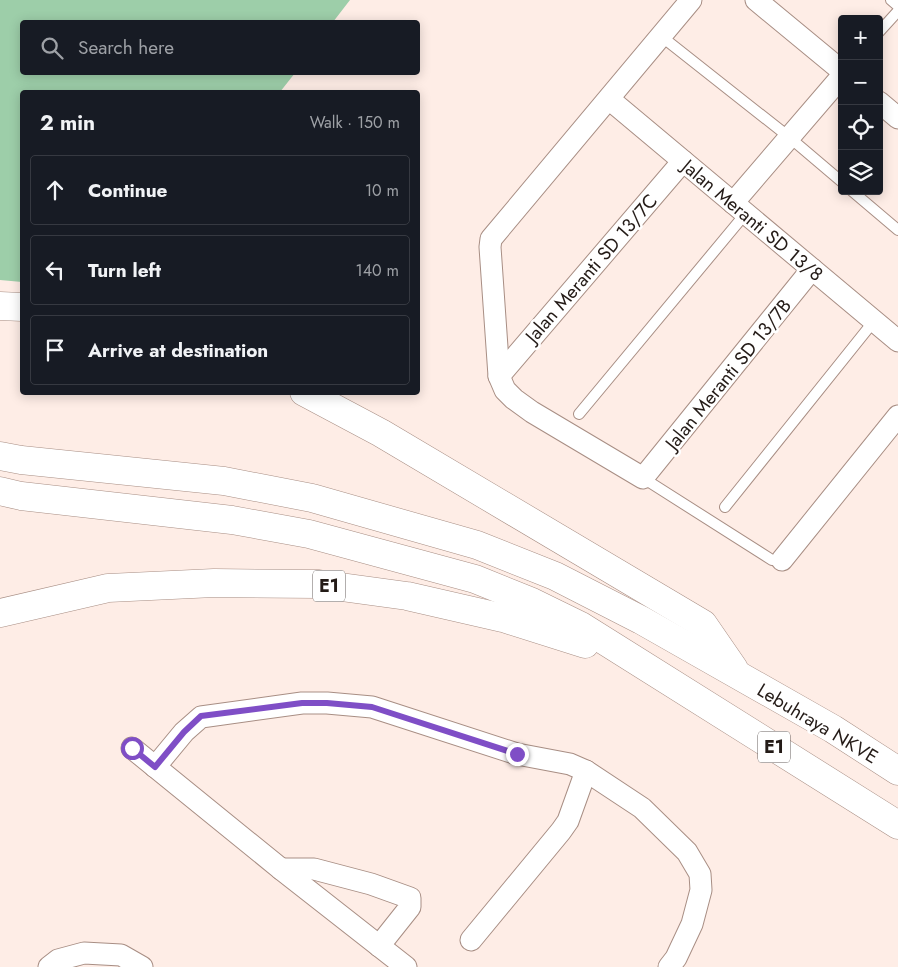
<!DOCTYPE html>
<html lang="en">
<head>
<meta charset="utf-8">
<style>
  :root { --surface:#171b24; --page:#242831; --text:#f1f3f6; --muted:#9ea1a6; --line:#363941 }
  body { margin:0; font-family:Jost,sans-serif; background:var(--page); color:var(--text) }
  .controls { position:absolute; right:15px; top:15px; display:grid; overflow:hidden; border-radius:5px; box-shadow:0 2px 12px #0003 }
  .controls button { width:45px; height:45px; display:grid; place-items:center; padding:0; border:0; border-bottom:1px solid var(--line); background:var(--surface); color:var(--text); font:25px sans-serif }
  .stop { position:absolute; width:15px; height:15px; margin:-11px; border:4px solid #7f4ec6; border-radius:50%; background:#fff }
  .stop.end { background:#7f4ec6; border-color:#fff; box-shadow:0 1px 5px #0008 }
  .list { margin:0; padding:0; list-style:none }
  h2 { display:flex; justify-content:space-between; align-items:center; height:65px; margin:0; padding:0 20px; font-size:21px }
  h2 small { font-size:16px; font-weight:400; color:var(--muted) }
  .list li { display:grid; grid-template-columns:32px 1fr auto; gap:15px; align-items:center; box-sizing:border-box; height:70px; margin:0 10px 10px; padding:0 10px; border:1px solid var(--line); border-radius:5px }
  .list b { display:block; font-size:19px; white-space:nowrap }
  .list em { font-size:16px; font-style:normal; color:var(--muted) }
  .icon { flex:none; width:28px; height:28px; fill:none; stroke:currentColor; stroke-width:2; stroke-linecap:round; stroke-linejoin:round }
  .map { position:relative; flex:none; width:898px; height:967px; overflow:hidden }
  .search { position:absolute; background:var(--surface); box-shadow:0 2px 12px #0003; left:20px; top:20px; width:400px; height:55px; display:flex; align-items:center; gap:12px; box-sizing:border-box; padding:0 18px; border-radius:5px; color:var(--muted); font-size:19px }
  .panel { position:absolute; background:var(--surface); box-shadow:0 2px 12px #0003; left:20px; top:90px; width:400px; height:305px; border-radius:5px }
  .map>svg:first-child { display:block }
</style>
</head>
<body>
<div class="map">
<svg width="898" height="967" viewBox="0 0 898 967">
  <rect width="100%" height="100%" fill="#feede6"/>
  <polygon fill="#9dcea9" points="0,0 350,0 333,22 22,22 22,72 295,73 280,92 22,92 22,282 0,280"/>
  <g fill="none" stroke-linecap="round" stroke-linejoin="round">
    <defs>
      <g id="service">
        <polyline points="891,0 898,6"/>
        <polyline points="879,32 898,11"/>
        <polyline points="661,36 789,137 842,182"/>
        <polyline points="852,191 898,230"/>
        <polyline points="579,414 746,213"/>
        <polyline points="643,478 772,560 782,560"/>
        <polyline points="725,507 874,321"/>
      </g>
      <g id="minor">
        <polyline points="691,0 491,239 490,247 499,376 505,390 514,399 532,412 643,478 812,269"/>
        <polyline points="756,0 842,71"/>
        <polyline points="609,99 898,341"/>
        <polyline points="879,102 898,118"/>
        <polyline points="733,203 842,76"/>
        <polyline points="499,376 683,161"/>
        <polyline points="782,560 898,416"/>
        <polyline points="132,748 281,869 406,967"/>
        <polyline points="155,767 184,732 201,717 302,703 327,703 372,707 517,754 570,764 586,771 642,808 687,852 700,874 701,890 692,924 676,958 669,967"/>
        <polyline points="281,869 314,869 371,884 410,898 410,907 379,946"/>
        <polyline points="471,940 561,831 568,821 586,771"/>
        <polyline points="49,967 58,960 84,953 121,955 142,967"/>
      </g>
      <g id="motorway">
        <polyline points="0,306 22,307"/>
        <polyline points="304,392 381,433 703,624 734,669"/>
        <polyline points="0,456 21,460 224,481 312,498 477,545 555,576 641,620 833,729 898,771"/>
        <polyline points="0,491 21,496 232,520 309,534 475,579 532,602 581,626 898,825"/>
        <polyline points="0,613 108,588 214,583 319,584 407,596 503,618 585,644"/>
      </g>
    </defs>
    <use href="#service" stroke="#a88e84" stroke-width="12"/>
    <use href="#minor" stroke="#a88e84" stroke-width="23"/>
    <use href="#motorway" stroke="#a88e84" stroke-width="29"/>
    <use href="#service" stroke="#fff" stroke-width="10"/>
    <use href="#minor" stroke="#fff" stroke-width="21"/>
    <use href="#motorway" stroke="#fff" stroke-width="28"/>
  </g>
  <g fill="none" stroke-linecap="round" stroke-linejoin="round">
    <polyline stroke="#7f4ec6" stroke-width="6" points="132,748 155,767 184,732 201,716 302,703 327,703 372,707 517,754"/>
  </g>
  <g text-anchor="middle" stroke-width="5" stroke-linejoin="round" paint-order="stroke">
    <g fill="#fff" stroke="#665f5d" stroke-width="1">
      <rect x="313" y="570.5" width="32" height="31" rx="4"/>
      <rect x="758" y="731.5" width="32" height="31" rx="4"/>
    </g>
    <g font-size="18" font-weight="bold" fill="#241b17">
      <text x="329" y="592">E1</text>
      <text x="774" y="753">E1</text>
    </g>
    <g font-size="19" fill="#241b17" stroke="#fff">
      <text transform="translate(753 220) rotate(40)" y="7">Jalan Meranti SD 13/8</text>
      <text transform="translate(591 268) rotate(-49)" y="7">Jalan Meranti SD 13/7C</text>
      <text transform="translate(728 374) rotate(-51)" y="7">Jalan Meranti SD 13/7B</text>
      <text transform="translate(818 723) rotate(31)" y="7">Lebuhraya NKVE</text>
    </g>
  </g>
</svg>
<div class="controls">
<button>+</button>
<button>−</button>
<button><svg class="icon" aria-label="locate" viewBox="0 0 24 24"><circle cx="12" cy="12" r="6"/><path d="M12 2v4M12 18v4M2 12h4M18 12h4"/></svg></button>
<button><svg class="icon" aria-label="layers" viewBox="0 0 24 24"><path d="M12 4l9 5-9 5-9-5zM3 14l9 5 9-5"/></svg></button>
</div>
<div class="stop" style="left:132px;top:748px"></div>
<div class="stop end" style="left:517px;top:754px"></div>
<div class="search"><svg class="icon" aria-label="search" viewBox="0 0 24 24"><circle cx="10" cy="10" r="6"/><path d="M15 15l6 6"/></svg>Search here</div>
<section class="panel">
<h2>2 min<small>Walk · 150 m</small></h2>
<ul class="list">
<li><svg class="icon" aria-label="ahead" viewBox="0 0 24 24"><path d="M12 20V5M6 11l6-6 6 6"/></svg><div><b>Continue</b></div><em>10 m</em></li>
<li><svg class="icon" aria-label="left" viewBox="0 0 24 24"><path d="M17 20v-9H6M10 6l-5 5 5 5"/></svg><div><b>Turn left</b></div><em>140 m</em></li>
<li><svg class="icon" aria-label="arrive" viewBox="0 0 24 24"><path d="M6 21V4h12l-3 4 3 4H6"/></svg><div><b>Arrive at destination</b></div></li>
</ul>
</section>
</div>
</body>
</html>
